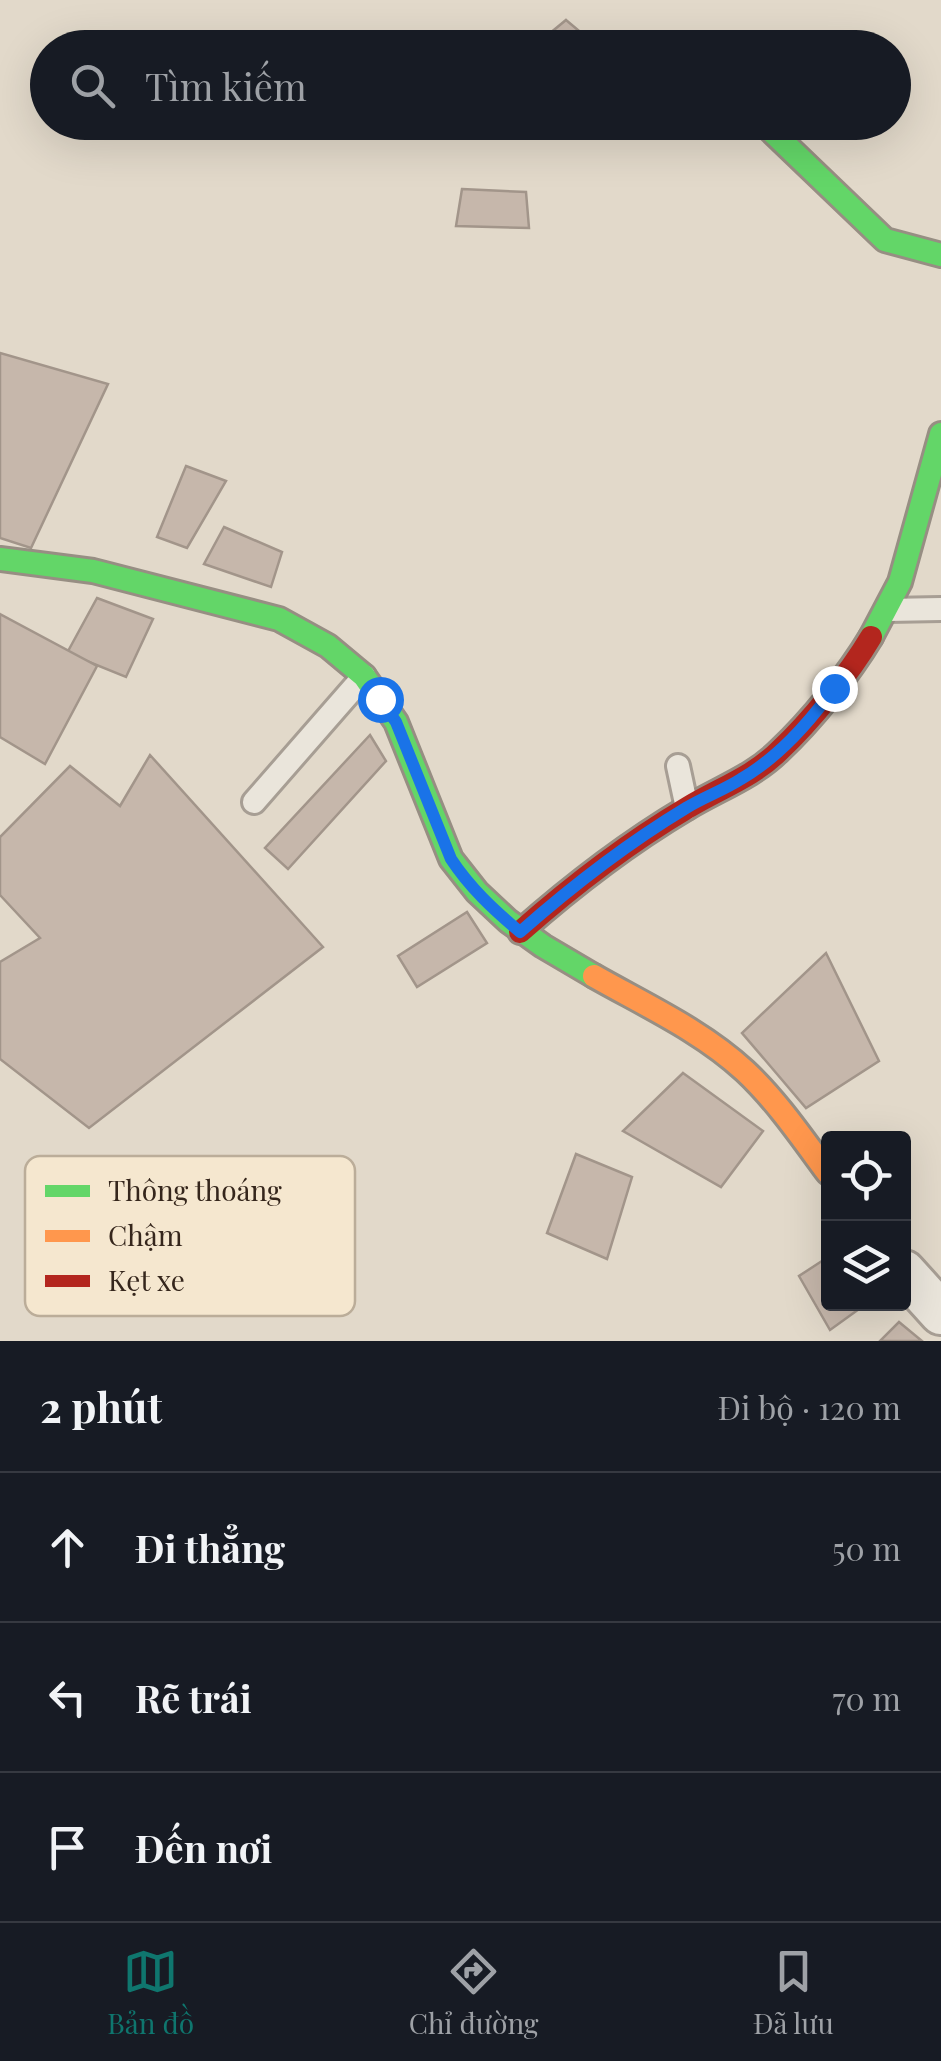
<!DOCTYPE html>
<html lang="vi">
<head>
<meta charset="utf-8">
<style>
  :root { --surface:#171b24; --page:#20242c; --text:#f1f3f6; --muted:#9ea1a6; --line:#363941; --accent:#0f766e }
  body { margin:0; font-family:"Playfair Display",serif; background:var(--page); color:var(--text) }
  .controls { position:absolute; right:30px; bottom:30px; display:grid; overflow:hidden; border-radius:10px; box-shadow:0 10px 40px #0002 }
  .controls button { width:90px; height:90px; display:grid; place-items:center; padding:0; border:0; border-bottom:2px solid var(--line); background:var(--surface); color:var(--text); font:50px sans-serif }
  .stop { position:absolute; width:30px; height:30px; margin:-22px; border:8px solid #1a73e8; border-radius:50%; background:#fff }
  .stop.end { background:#1a73e8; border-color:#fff; box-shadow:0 2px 10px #0008 }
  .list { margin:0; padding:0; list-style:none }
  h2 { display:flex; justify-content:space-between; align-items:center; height:130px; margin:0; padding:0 40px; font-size:42px }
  h2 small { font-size:32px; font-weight:400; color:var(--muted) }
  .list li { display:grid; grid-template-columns:65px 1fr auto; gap:30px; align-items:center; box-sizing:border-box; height:150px; padding:0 40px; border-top:2px solid var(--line) }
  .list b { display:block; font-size:38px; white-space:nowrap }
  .list em { font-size:32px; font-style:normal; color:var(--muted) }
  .icon { flex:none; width:55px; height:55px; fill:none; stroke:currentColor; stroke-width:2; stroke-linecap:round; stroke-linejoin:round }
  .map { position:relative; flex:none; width:941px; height:1341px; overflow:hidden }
  .search { position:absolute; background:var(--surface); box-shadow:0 10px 40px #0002; left:30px; right:30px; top:30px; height:110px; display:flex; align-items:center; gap:25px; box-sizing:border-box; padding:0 35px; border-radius:55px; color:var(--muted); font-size:38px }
  .sheet { height:580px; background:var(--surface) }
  nav { display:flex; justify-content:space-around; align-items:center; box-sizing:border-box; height:140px; border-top:2px solid var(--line); background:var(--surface); font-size:28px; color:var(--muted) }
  nav a { display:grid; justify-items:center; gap:5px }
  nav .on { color:var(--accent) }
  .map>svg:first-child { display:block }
</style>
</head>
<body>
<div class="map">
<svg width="941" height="1341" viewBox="0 0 941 1341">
  <rect width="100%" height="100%" fill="#e2d9ca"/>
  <g fill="#c6b7ab" stroke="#a2958a" stroke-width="2.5">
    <polygon points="566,20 597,46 595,48 532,48"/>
    <polygon points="704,34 709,48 660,48"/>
    <polygon points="462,189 526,192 529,228 456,226"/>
    <polygon points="0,353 108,384 31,548 0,538"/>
    <polygon points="186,466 226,481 187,548 157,537"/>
    <polygon points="224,527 282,552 271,587 204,564"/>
    <polygon points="97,598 153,619 126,677 67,653"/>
    <polygon points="0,614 97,666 45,764 0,737"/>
    <polygon points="370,735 386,761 288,869 265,848"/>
    <polygon points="150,755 323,947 89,1128 0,1059 0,962 40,938 0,895 0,837 70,766 120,806"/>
    <polygon points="467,912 487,943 417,987 398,956"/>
    <polygon points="826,953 879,1061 806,1108 742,1033"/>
    <polygon points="683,1073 763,1131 721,1187 623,1131"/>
    <polygon points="576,1154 632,1177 607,1259 547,1233"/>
    <polygon points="828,1257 828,1304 866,1304 830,1330 799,1276"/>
    <polygon points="899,1322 922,1341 880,1341"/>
  </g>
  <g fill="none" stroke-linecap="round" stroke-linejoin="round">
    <defs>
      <g id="lane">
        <polyline points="888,610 941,609"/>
        <polyline points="678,766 687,808"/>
        <polyline points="254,802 364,676"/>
      </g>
      <polyline id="street" points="904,1272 941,1313"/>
      <g id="fast">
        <polyline points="762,122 885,240 941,255"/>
        <polyline points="0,559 93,571 279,619 328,646 364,676 396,722 451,859 477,892 508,921 543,946 594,976"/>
        <polyline points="871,637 900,582 941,434"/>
      </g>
      <path id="slow" d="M594,976C645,1005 702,1031 745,1071C777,1101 802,1138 828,1173"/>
      <path id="jam" d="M520,932C572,886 628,843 687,808C718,789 753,777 779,751C811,721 849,674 871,637"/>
    </defs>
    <use href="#lane" stroke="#a79e94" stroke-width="28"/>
    <use href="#street" stroke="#a79e94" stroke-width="48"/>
    <use href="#fast" stroke="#978e83" stroke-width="28"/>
    <use href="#slow" stroke="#978e83" stroke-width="28"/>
    <use href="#jam" stroke="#978e83" stroke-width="28"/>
    <use href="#lane" stroke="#eae5db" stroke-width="22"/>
    <use href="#street" stroke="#eae5db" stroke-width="42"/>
    <use href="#fast" stroke="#63d668" stroke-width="22"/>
    <use href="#slow" stroke="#ff974d" stroke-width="22"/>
    <use href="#jam" stroke="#b3261e" stroke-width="22"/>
  </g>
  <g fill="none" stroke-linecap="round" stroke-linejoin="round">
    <path stroke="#1a73e8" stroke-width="12" d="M380,699L396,722L451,859C470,888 494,910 520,932C571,887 628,843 686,808C704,797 724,790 741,779C779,757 809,723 834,688"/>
  </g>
  <rect x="25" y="1156" width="330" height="160" rx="15" fill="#f5e7cf" stroke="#bbad99" stroke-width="2.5"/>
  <rect x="45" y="1185" width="45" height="12" fill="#63d668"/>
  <rect x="45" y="1230" width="45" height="12" fill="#ff974d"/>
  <rect x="45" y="1275" width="45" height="12" fill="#b3261e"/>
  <g font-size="28" fill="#35261c">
    <text x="108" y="1201">Thông thoáng</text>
    <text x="108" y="1246">Chậm</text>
    <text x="108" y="1291">Kẹt xe</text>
  </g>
</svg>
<div class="controls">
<button><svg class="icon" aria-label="locate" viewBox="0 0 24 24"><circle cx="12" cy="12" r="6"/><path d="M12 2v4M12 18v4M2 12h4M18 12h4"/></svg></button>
<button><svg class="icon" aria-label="layers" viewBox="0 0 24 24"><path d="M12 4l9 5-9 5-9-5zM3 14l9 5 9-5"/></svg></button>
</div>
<div class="stop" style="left:380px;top:699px"></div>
<div class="stop end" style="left:834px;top:688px"></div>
<div class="search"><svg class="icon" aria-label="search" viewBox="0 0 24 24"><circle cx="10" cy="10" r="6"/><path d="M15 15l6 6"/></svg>Tìm kiếm</div>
</div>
<section class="sheet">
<h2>2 phút<small>Đi bộ · 120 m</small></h2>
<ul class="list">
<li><svg class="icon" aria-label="ahead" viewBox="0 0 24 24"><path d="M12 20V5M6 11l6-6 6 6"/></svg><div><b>Đi thẳng</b></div><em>50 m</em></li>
<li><svg class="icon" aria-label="left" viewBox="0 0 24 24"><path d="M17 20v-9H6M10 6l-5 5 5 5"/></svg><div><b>Rẽ trái</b></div><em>70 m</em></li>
<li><svg class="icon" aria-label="arrive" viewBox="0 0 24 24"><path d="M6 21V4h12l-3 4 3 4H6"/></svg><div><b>Đến nơi</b></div></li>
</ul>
</section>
<nav>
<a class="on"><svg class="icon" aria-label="map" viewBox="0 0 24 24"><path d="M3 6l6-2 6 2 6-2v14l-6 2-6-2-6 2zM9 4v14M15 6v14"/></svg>Bản đồ</a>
<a><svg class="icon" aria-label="directions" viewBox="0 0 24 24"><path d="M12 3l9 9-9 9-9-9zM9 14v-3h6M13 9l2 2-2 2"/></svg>Chỉ đường</a>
<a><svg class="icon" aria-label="saved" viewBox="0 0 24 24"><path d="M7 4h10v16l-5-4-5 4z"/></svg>Đã lưu</a>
</nav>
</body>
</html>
